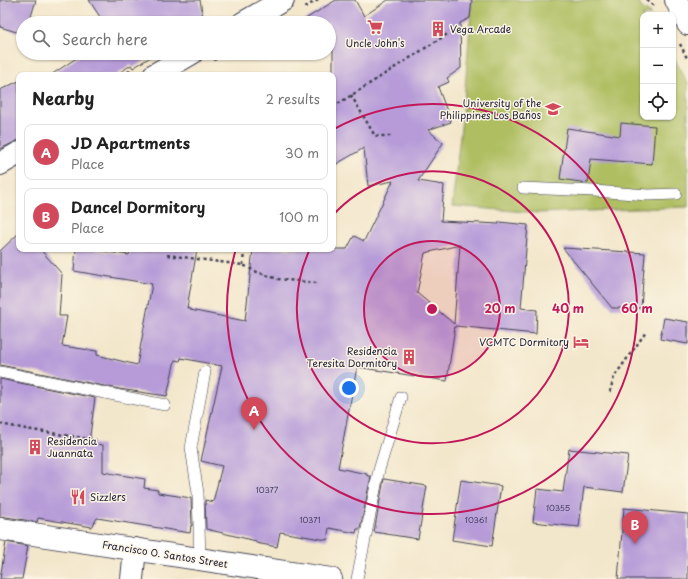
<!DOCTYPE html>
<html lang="en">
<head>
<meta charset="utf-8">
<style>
  :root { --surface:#fff; --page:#f2f2f2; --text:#222; --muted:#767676; --line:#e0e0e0; --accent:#d1495b }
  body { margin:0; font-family:"Playpen Sans",sans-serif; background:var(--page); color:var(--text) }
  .controls { position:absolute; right:12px; top:12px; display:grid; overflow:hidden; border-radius:8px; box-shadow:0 1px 3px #0004 }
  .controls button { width:36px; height:36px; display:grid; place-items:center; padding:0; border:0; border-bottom:1px solid var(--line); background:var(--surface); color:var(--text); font:20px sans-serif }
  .you { position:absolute; left:349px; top:388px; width:14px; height:14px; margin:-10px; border:3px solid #fff; border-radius:50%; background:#1a73e8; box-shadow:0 0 0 6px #1a73e833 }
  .badge { display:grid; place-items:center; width:26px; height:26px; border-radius:50%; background:var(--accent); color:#fff; font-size:13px; font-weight:700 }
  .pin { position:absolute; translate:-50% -33px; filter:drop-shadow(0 1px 2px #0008) }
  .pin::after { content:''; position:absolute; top:21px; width:14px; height:12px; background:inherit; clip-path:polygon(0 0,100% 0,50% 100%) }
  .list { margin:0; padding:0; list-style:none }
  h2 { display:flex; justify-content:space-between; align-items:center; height:52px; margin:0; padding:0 16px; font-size:17px }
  h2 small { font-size:13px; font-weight:400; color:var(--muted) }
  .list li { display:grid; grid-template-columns:26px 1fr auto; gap:12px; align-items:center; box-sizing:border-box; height:56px; margin:0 8px 8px; padding:0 8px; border:1px solid var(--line); border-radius:8px }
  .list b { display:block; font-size:15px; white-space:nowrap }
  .list p { margin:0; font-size:13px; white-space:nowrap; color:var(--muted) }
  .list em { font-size:13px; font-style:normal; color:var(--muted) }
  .icon { flex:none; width:22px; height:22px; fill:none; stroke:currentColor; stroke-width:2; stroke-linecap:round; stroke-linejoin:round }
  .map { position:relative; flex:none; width:688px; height:579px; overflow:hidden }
  .search { position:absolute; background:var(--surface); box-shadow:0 1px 3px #0004; left:16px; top:16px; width:320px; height:44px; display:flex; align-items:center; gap:10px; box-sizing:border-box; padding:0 14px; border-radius:22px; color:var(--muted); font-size:15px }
  .panel { position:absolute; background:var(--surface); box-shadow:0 1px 3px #0004; left:16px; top:72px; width:320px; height:180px; border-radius:8px }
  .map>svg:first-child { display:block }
</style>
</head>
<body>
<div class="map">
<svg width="688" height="579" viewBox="0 0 688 579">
  <rect width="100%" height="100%" fill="#fcf5e5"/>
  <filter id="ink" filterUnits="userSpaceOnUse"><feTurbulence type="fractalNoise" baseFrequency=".025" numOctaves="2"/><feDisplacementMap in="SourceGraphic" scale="8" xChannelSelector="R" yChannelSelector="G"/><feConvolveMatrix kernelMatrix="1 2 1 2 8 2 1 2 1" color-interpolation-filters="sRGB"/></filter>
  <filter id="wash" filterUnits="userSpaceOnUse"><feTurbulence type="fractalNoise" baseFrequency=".012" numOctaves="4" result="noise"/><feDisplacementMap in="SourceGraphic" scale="16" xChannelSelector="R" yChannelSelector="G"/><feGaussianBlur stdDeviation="0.9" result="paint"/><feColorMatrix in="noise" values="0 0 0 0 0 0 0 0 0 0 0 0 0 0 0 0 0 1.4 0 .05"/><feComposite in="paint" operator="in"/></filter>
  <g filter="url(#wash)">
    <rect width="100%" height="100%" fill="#f3e7cb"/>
    <polygon fill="#aebe60" stroke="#68704e" points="472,0 637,0 642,8 650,13 651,15 643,15 643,117 673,117 673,56 688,84 688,207 539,213 452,206 464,101"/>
    <g id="blocks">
      <g fill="#b69bd8" fill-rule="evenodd">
        <polygon points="0,0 36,0 29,23 23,23 23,34 0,27"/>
        <polygon points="89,0 200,0 204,23 104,23"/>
        <path d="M336,0H355L364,16L388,0H472L470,18L460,23L461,68L447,78L449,82L438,87L451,122L428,130L443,143L418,181L444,185L441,221L499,224V222L528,225L521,308L537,310L536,334L455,326L447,381L357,367L338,468L367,474V476H371L360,529H357L356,533L329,528L327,540L280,532L277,547L256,543V541L206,529L205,500L213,502L222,466L201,461L222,366L181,358L180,361L175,360L167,396L119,389L0,365V251L19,233V249H40L62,274L59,316H67L62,346L97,351V355L137,365L152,284L74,271L76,249H89L129,255L130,249H197L187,308L190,309V310L245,321L253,249H347L354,236L364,241L393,181L368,186L364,148L333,166V49L329,42V23H299ZM460,245L454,324L417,293L425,253Z"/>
        <polygon points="84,53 157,53 133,68 131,65 116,75 51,75"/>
        <polygon points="19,81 19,140 0,149 0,90"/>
        <polygon points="621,123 655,126 652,164 591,159 588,183 560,179 567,128 620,136"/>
        <polygon points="563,248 645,253 641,308 612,308"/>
        <polygon points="664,318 688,322 688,344 660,339"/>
        <polygon points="0,379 95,398 89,443 103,445 103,472 145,479 144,488 158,490 158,493 191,498 192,526 191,525 190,533 97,518 92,527 38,518 37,522 0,516"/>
        <polygon points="569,449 628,455 623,492 584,487 579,527 533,522 537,489 563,492"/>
        <polygon points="384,479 427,486 418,539 374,532"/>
        <polygon points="461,480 501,486 492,546 452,540"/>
        <polygon points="624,508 688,514 688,579 618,579"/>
        <polygon points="6,542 28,546 22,579 0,579"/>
      </g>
    </g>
  </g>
  <g filter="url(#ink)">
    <use href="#blocks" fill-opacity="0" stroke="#414051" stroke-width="1"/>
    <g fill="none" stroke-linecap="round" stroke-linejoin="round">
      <defs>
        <g id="lane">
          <polyline points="523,188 594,191 648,195 676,194"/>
          <polyline points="0,372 165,405"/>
          <polyline points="200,559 198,493 191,448 205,372"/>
          <polyline points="357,579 379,470 401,397"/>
        </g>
        <g id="street">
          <polyline points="0,529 331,579"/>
          <polyline points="132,579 135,549"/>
        </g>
        <g id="secondary">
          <polyline points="676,0 688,24"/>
          <polyline points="243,23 283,0"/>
          <polyline points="154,75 192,53"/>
          <polyline points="0,164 19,153"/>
        </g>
      </defs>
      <use href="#lane" stroke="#414051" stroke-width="12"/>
      <use href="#street" stroke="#414051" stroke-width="24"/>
      <use href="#secondary" stroke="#414051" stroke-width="24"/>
      <g stroke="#414051" stroke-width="2.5" stroke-dasharray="3 3" stroke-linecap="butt">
        <polyline points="647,0 654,6"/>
        <polyline points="305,7 318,0"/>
        <polyline points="214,23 221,19"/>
        <polyline points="680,44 688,60"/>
        <polyline points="214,60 226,53"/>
        <polyline points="123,75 131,70"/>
        <polyline points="351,95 375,136 391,136"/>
        <polyline points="333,107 449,33"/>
        <polyline points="167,255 243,265 257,272 278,279 317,283"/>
        <polyline points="243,265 244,249"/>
        <polyline points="610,392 614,377 646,332"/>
        <polyline points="0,424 32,430 96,440"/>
      </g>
      <use href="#lane" stroke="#fff" stroke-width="11"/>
      <use href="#street" stroke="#fff" stroke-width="22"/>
      <use href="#secondary" stroke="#fff" stroke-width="22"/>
    </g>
  </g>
  <circle cx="432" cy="309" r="68" fill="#c2185b" fill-opacity=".12"/>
  <g fill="none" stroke="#c2185b" stroke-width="2">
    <circle cx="432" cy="309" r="68"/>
    <path d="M333 215A136 136 0 1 1 310 249"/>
    <path d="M334 129A205 205 0 1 1 236 249"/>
  </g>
  <defs>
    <symbol id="supermarket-bare" viewBox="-9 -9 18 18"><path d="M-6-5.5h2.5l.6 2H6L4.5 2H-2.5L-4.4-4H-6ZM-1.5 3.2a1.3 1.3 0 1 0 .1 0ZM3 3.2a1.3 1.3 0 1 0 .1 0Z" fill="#d1495b" stroke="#fcf5e5" stroke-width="2.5" paint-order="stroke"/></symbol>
    <symbol id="building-bare" viewBox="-9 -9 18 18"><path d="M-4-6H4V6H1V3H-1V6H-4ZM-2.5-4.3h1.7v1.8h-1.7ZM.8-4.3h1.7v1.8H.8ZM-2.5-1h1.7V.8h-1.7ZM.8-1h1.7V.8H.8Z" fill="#d1495b" stroke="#fcf5e5" stroke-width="2.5" paint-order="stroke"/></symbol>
    <symbol id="university-bare" viewBox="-9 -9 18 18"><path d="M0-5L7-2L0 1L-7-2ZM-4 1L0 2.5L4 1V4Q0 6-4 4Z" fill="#d1495b" stroke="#fcf5e5" stroke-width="2.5" paint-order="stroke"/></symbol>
    <symbol id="hotel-bare" viewBox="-9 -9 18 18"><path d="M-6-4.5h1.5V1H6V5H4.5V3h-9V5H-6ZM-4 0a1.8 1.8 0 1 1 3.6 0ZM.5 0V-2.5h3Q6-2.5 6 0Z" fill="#d1495b" stroke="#fcf5e5" stroke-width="2.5" paint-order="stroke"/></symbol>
    <symbol id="restaurant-bare" viewBox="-9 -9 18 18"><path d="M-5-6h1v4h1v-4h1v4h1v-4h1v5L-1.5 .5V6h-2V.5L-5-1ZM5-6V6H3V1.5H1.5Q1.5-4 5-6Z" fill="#d1495b" stroke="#fcf5e5" stroke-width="2.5" paint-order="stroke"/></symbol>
  </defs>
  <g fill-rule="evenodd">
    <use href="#supermarket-bare" x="364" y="16" width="22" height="22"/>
    <use href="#building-bare" x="427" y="18" width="22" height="22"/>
    <use href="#university-bare" x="542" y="98" width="22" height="22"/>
    <use href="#hotel-bare" x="570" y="331" width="22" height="22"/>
    <use href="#building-bare" x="398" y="346" width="22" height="22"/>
    <use href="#building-bare" x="24" y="436" width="22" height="22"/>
    <use href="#restaurant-bare" x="67" y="486" width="22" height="22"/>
  </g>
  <g text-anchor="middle" stroke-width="3" stroke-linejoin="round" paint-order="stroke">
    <g font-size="8" fill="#474062">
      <text x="267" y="493">10377</text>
      <text x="558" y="511">10355</text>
      <text x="310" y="523">10371</text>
      <text x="476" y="523">10361</text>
    </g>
    <g font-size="10" fill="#22223b" stroke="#fcf5e5" text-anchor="start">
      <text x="450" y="33">Vega Arcade</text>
      <text x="375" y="47" text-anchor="middle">Uncle John's</text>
      <text x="541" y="107" text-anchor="end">University of the<tspan x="541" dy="12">Philippines Los Baños</tspan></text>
      <text x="569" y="346" text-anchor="end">VCMTC Dormitory</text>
      <text x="397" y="355" text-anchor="end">Residencia<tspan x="397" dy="12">Teresita Dormitory</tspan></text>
      <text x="47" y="445">Residencia<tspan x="47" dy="12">Juannata</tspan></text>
      <text x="90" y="501">Sizzlers</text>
    </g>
    <g font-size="10" fill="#22223b" stroke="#fcf5e5">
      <text transform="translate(165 554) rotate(9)" y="4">Francisco O. Santos Street</text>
    </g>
  </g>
  <circle cx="432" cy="309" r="6" fill="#c2185b" stroke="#fcf5e5" stroke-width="2"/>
  <g font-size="12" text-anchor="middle" font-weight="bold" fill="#c2185b" stroke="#fcf5e5" stroke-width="3" stroke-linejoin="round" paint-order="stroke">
    <text x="500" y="313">20 m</text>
    <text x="568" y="313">40 m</text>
    <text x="637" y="313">60 m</text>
  </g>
</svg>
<div class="controls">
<button>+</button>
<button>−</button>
<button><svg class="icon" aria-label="locate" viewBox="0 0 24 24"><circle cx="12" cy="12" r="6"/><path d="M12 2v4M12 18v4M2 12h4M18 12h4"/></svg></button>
</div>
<div class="you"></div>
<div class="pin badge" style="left:254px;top:430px">A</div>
<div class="pin badge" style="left:635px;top:544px">B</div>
<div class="search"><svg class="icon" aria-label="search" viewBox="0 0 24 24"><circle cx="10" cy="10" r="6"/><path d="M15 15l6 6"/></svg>Search here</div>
<section class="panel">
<h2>Nearby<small>2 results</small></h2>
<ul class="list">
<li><span class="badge">A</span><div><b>JD Apartments</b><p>Place</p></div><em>30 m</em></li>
<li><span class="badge">B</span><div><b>Dancel Dormitory</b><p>Place</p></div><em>100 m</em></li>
</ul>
</section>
</div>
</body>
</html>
